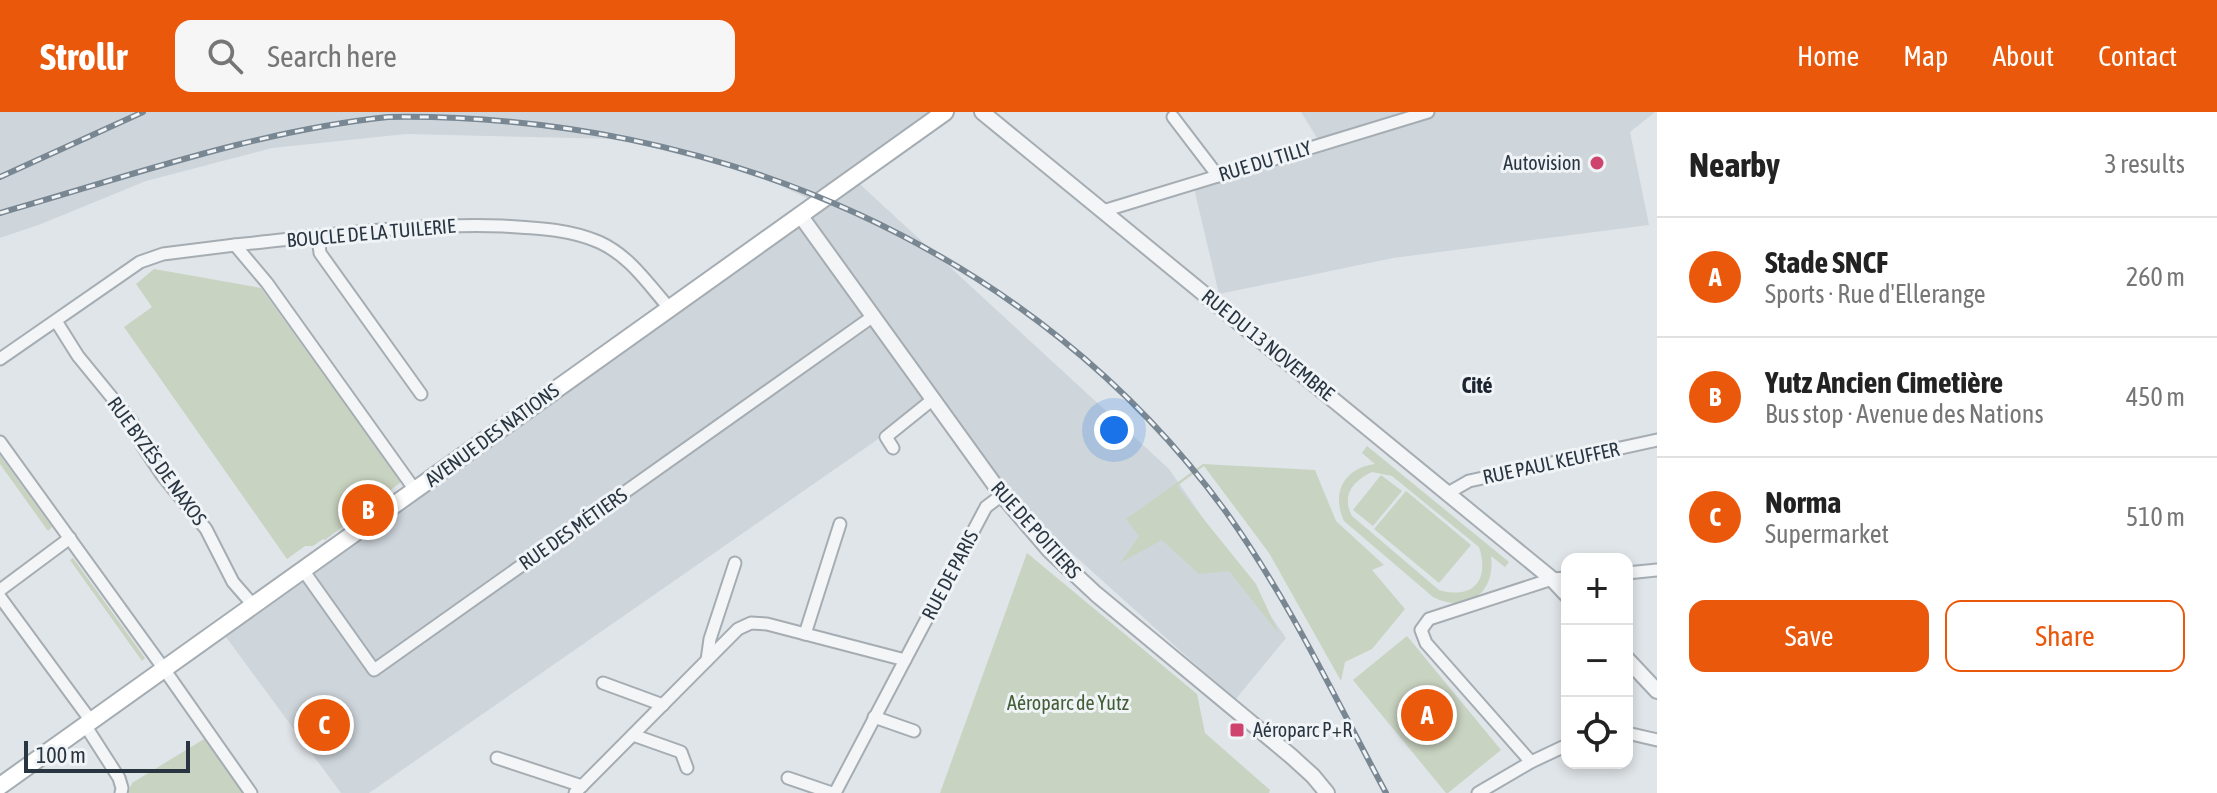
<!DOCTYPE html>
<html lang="en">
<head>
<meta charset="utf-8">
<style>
  :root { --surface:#fff; --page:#f6f6f6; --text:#222; --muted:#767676; --line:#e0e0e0; --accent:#ea580c }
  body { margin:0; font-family:"Asap Condensed",sans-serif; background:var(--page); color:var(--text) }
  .controls { position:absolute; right:24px; bottom:24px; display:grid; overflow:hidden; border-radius:16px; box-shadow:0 4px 12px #0003 }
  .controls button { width:72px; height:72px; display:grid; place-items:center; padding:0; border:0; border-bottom:2px solid var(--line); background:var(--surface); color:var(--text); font:40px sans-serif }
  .scale { position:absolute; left:24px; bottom:20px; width:166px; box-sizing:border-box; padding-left:8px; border:4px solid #293541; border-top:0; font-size:22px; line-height:28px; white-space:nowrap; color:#293541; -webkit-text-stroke:6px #f0f4f7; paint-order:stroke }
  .you { position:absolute; left:1114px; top:318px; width:28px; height:28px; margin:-20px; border:6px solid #fff; border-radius:50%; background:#1a73e8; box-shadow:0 0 0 12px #1a73e833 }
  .badge { display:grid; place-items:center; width:52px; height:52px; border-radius:50%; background:var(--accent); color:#fff; font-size:26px; font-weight:700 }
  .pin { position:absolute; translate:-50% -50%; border:4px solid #fff; box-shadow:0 2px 8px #0006 }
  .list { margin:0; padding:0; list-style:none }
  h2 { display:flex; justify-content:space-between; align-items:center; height:104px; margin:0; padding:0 32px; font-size:34px }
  h2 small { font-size:26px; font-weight:400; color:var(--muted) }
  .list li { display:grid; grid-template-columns:52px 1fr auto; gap:24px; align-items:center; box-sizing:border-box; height:120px; padding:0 32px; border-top:2px solid var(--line) }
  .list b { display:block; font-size:30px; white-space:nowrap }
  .list p { margin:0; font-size:26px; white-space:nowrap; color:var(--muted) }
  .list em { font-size:26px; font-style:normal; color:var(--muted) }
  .actions { display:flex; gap:16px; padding:24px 32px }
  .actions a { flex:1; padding:18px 0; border:2px solid var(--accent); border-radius:16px; text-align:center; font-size:28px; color:var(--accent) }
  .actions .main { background:var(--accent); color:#fff }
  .icon { flex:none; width:44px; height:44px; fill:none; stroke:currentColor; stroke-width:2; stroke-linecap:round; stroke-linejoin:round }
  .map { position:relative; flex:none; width:1657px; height:681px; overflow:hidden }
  header { display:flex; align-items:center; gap:48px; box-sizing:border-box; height:112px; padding:0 40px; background:var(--accent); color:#fff }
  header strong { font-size:38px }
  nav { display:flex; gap:44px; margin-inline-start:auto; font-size:28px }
  .search { width:560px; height:72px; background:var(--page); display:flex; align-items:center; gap:20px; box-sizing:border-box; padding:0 28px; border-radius:16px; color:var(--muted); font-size:30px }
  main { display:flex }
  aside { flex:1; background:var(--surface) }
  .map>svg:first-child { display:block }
</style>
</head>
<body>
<header>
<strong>Strollr</strong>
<div class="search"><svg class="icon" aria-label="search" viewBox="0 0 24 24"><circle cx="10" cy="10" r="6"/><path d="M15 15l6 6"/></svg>Search here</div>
<nav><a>Home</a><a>Map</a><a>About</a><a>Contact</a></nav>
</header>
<main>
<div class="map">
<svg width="1657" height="681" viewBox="0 0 1657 681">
  <rect width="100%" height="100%" fill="#e0e5e9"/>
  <g fill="#ced5db">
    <polygon points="0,0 937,0 851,64 1169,357 1286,526 1235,588 1035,408 930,291 369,681 341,681 226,525 822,93 757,63 620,27 406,22 272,36 146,69 41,112 0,126"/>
    <polygon points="1301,0 1655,0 1630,20 1649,113 1393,146 1219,182 1193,72 1322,34"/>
  </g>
  <g fill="#c9d3c1" fill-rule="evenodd">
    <polygon points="154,157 261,176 401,370 325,428 323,427 313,434 305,434 287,447 124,215 152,195 136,172"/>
    <path d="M1367,334L1509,450L1505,455L1491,444C1496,482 1465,502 1433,485L1344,409C1331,381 1344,356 1375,352L1362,341ZM1372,360L1392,364L1479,435C1490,468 1473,488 1439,478L1352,404C1341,383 1353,369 1372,360Z"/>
    <polygon points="0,343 52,415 48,419 0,352"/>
    <polygon points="1203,352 1315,358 1336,409 1384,453 1372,458 1405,497 1372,537 1345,550 1341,569 1269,441 1204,354 1177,374 1256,472 1279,522 1229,459 1199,462 1162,428 1120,451 1139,424 1126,407"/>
    <polygon points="1381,363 1402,379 1373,414 1353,398"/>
    <polygon points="1406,379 1471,433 1439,471 1374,417"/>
    <polygon points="1027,441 1197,582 1205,621 1270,678 1269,681 940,681"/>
    <polygon points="73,446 145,546 142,549 70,448"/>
    <polygon points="1407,524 1501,638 1448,681 1446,681 1353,568"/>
    <polygon points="204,627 243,681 128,681 132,671"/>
  </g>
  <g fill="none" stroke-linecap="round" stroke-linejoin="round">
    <defs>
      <g id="minor">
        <polyline points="1173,5 1218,64"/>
        <polyline points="1103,99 1428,0"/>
        <polyline points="318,124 320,141 421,282"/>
        <path d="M235,133C324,124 413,111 503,114C536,116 569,117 599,130C630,144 648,172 670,197"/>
        <polyline points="56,209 78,244 132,310 142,333 162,363 206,417 233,470 253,493"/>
        <polyline points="0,247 140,150 163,142 235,133 267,171 415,378"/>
        <polyline points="0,330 164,557 251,681"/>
        <polyline points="893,336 886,325 932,288"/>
        <polyline points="1448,381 1469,369 1657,328"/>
        <polyline points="303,458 374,558 872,205"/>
        <polyline points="1627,461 1657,458"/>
        <polyline points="0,478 70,426"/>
        <polyline points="0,485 91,609"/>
        <polyline points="805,522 840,412"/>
        <polyline points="707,548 710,527 735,451"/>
        <polyline points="905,548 986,395 1002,383"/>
        <polyline points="603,571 663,593"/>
        <polyline points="874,605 914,619"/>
        <polyline points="85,613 119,666 122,676 121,681"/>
        <polyline points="1627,621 1657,628"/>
        <polyline points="633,623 681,640 687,656"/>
        <polyline points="497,646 582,674"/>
        <polyline points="1531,650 1426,531 1421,518 1429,507 1552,467 1567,466"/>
        <polyline points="788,666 832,681"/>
        <polyline points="575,681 738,517 751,511 767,512 905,548 835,681"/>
        <polyline points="1478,681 1531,650 1567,633"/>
      </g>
      <g id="tertiary">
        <polyline points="982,0 1552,467 1567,483"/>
        <polyline points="800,103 1002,383 1050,439 1096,482 1291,644 1313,664 1327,681"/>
        <polyline points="1627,547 1657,579"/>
      </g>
      <polyline id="secondary" points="0,674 945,0"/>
    </defs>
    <use href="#minor" stroke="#a5adb3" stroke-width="15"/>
    <use href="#tertiary" stroke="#a5adb3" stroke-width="18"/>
    <use href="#secondary" stroke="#a5adb3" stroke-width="20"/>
    <use href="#minor" stroke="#f3f5f7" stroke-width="11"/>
    <use href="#tertiary" stroke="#f3f5f7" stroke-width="14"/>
    <use href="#secondary" stroke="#fff" stroke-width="16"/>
    <defs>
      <g id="rail">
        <polyline points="0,65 143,0"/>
        <path d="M0,101C127,65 255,19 388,5C715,0 1035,137 1226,400C1289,488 1335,586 1386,681"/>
      </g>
    </defs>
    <use href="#rail" stroke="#798793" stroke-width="6"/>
    <use href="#rail" stroke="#f0f4f7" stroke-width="3" stroke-dasharray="9" stroke-linecap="butt"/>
  </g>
  <g fill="#cf446f" stroke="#f0f4f7" stroke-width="3">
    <circle cx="1597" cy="51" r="8"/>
    <rect x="1229" y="610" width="16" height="16" rx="4"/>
  </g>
  <g text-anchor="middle" stroke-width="6" stroke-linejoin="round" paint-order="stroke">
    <g font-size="20" fill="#293541" stroke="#f0f4f7">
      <text transform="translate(1265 49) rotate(-17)" y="7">RUE DU TILLY</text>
      <text transform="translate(371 121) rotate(-5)" y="7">BOUCLE DE LA TUILERIE</text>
      <text transform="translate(1268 233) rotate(39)" y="7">RUE DU 13 NOVEMBRE</text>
      <text transform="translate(492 323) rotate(-36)" y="7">AVENUE DES NATIONS</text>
      <text transform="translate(157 349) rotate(54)" y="7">RUE BYZÈS DE NAXOS</text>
      <text transform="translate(1551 351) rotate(-12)" y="7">RUE PAUL KEUFFER</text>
      <text transform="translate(573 417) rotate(-35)" y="7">RUE DES MÉTIERS</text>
      <text transform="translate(1036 418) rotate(48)" y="7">RUE DE POITIERS</text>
      <text transform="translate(950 463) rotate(-62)" y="7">RUE DE PARIS</text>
    </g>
    <g font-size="20" fill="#293541" stroke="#f0f4f7" text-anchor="end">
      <text x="1581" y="58">Autovision</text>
      <text x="1253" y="625" text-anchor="start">Aéroparc P+R</text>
    </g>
    <g font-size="20" fill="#435d36" stroke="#f0f4f7">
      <text x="1068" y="598">Aéroparc de Yutz</text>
    </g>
    <g font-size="22" font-weight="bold" fill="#1b2632" stroke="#f0f4f7">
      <text x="1477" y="281">Cité</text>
    </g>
  </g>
</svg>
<div class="controls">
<button>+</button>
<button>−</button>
<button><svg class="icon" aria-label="locate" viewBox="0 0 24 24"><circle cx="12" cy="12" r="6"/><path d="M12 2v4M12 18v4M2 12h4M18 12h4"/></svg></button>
</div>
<div class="scale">100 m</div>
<div class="you"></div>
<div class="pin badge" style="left:1427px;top:603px">A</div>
<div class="pin badge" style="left:368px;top:398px">B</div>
<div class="pin badge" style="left:324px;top:613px">C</div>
</div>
<aside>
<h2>Nearby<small>3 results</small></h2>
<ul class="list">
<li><span class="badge">A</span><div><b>Stade SNCF</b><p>Sports · Rue d'Ellerange</p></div><em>260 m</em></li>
<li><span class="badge">B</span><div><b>Yutz Ancien Cimetière</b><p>Bus stop · Avenue des Nations</p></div><em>450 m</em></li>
<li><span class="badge">C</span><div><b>Norma</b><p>Supermarket</p></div><em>510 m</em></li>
</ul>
<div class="actions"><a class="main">Save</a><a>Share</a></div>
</aside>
</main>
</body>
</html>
